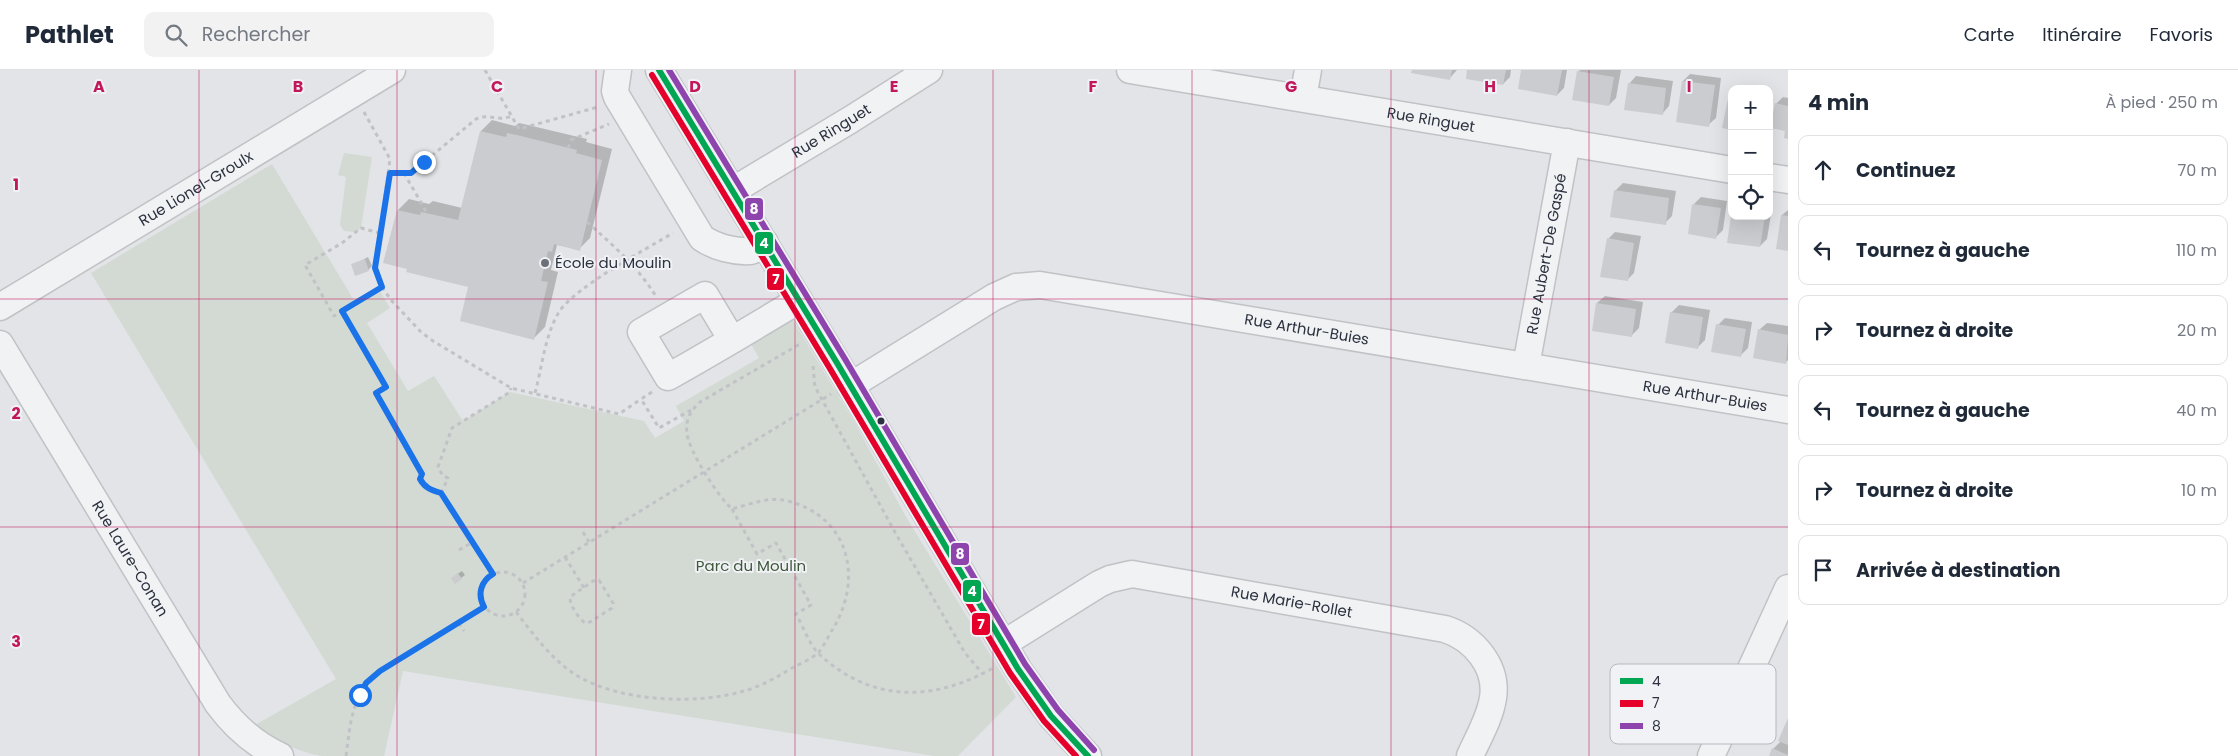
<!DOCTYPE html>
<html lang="fr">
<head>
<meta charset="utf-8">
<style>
  :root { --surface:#fff; --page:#f2f2f3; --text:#1f2937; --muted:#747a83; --line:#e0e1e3 }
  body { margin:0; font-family:Poppins,sans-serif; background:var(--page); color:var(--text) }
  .controls { position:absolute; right:15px; top:15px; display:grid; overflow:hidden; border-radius:10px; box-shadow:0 5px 20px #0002 }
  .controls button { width:45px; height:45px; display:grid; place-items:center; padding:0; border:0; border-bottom:1px solid var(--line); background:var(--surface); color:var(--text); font:25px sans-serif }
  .stop { position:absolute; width:15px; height:15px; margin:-11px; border:4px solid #1a73e8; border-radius:50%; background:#fff }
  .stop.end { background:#1a73e8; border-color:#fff; box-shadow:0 1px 5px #0008 }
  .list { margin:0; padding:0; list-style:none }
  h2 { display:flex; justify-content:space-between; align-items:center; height:65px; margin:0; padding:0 20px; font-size:21px }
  h2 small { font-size:16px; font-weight:400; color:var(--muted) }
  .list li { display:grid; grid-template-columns:32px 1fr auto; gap:15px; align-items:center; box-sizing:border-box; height:70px; margin:0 10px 10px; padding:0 10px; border:1px solid var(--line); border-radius:10px }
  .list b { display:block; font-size:19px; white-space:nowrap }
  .list em { font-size:16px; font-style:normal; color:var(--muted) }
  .icon { flex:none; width:28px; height:28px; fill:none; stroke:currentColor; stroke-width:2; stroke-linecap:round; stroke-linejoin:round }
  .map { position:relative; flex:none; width:1788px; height:686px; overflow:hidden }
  header { display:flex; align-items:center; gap:30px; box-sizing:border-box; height:70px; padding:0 25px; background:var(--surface); border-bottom:1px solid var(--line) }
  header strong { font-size:24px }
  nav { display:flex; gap:28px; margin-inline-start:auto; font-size:18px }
  .search { width:350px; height:45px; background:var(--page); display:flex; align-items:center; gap:12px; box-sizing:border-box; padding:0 18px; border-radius:10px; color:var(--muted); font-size:19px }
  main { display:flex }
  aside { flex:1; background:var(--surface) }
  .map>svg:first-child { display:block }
</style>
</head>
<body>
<header>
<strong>Pathlet</strong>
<div class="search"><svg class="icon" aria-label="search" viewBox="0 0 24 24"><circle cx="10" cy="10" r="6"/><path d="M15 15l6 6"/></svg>Rechercher</div>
<nav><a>Carte</a><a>Itinéraire</a><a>Favoris</a></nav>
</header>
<main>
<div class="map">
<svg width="1788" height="686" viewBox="0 0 1788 686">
  <rect width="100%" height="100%" fill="#e2e4e7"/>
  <g fill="#d3dad3">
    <polygon points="344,83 372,87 361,158 355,162 344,161 340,155 346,107 338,105"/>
    <path d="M272,94L355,232L378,218L390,238L367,253L408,321L434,306L463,351L510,322L644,351L655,368L684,351L676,336L759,288L750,272L791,247L856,355L905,445L1016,627L958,686H934L403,601L384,686C364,686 341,686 322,686C297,682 275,670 255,655L336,609L91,203Z"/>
  </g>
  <g fill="#0003">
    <polygon points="1413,0 1457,0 1449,9"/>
    <polygon points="1469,0 1511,0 1510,7 1503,14"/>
    <polygon points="1522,0 1567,0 1564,18 1557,25"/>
    <polygon points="1580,0 1621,0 1616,28 1609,35 1578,2"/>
    <polygon points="1690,4 1721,8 1716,48 1708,55 1683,11"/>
    <polygon points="1636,6 1673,11 1669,36 1662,44 1629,14"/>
    <polygon points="1783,27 1788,28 1788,68 1787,60 1776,34"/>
    <polygon points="492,50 515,56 519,53 528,55 587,69 586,72 612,79 590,168 579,179 557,175 551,200 558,202 545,257 534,268 470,217 398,140 409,129 429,134 433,131 462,138 481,61"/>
    <polygon points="1623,113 1676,121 1672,146 1665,153 1615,121"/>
    <polygon points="1701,127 1727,131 1723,160 1716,167 1694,134"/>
    <polygon points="1769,137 1772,138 1767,169 1760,176 1732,146 1769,146"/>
    <polygon points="1788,140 1788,180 1782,145"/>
    <polygon points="1615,162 1641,166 1634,203 1627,210 1608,169"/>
    <polygon points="368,187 372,196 368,200 353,195"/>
    <polygon points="1605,226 1643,232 1639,258 1632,265 1597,233"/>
    <polygon points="1679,235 1710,240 1705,270 1698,277 1667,272 1672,242"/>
    <polygon points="1725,248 1752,252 1748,278 1740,286 1718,255"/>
    <polygon points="1767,253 1788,256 1788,290 1786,292 1759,260"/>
    <polygon points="462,501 465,505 461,508 456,505"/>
    <polygon points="1788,651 1788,686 1770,686 1773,679 1781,671"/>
  </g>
  <g fill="#cbcccf">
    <polygon points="1412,0 1452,0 1450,10 1411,3"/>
    <polygon points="1467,0 1506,0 1503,15 1466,9"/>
    <polygon points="1521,0 1562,0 1557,26 1518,19"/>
    <polygon points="1577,1 1614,7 1609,36 1572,30"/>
    <polygon points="1682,11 1715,15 1709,57 1676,52"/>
    <polygon points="1628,13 1666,18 1663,45 1624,40"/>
    <polygon points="1729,24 1732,24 1732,60 1722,58"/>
    <polygon points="1775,33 1788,36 1788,69 1784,68 1785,61 1770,58"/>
    <polygon points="480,61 506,67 507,63 517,65 577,80 576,83 602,90 580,181 554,174 552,182 548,181 541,211 548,212 534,270 460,251 468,217 406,202 407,199 383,193 397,140 420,145 421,142 458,150"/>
    <polygon points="1614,120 1669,128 1666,155 1610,147"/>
    <polygon points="1692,134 1721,138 1716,169 1688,164"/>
    <polygon points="1781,145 1788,146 1788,181 1776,179"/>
    <polygon points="1731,146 1765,146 1760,177 1727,173"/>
    <polygon points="1607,168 1634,173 1628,211 1600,207"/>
    <polygon points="365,189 369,201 355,206 351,194"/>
    <polygon points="1596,233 1636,239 1632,267 1592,261"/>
    <polygon points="1670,242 1703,247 1698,279 1665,273"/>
    <polygon points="1716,254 1746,259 1741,287 1711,282"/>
    <polygon points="1758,259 1788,265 1786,294 1753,288"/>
    <polygon points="458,503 462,509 455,514 451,508"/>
    <polygon points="1788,648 1788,675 1778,671"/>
    <polygon points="1772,678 1788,685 1788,686 1769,686"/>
  </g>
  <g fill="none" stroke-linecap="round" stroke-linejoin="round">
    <defs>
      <g id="minor">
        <path d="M618,0L615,21L617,27L702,168C715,177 734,182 750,181C755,181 760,176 765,173"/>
        <polyline points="659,0 837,293 1018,599 1051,646 1088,686"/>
        <path id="s1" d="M1130,0L1732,100"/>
        <polyline points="1303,28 1308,0"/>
        <polyline points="1769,107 1788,110"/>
        <path id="s2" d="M732,121L850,50L929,0"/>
        <path id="s3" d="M0,237L392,0"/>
        <path d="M732,270L705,225L641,262L668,307C712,282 756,256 799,230"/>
        <path id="s4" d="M0,274L218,634C235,657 254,674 280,686"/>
        <path id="s5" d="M1526,296L1567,72"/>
        <path id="s6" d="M850,316L994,227L1016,217L1040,215L1788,340"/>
        <path id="s7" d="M1003,574L1099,514L1110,509L1132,504L1445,559C1473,568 1498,596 1493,628C1490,648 1478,668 1470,686"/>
        <polyline points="1711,686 1788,518"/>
      </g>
    </defs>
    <use href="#minor" stroke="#c1c2c5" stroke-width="29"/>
    <g stroke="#c1c2c6" stroke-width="3" stroke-dasharray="4 4" stroke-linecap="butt">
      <polyline points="485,0 519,59 598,37"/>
      <polyline points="364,42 390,89 375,199 382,217 391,230 421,262 433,271 511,318 619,344 641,329"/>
      <polyline points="568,78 571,70 609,54"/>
      <path d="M390,103H411L476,49C488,43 499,52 511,46"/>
      <polyline points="404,103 427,143"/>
      <path d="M587,152C614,176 638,197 657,228"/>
      <polyline points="380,163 361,158 342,173 305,195 334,246 382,217"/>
      <path d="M342,241L386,317L376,323L422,404L420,409C425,418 432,420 441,423L493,504"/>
      <polyline points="813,296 815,317 896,464 965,583 983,604"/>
      <polyline points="652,322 641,329 659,358 691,340"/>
      <path d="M535,323C542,297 545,265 559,242C574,218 646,179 673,163"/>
      <polyline points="441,423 448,408 443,406 438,397 452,358 510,322 511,318"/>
      <path d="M732,439L757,484L776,473L811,535L796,544C803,556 809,574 819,584C872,633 933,632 993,598"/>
      <polyline points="583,462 589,472"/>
      <polyline points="459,480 473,472"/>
      <polyline points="565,487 584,518"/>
      <circle cx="503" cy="524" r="22"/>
      <path d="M599,510L613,533L612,538L590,552L585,553C578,547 570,536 570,527L593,511Z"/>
      <polyline points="523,513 831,324"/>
      <path d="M516,542C534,565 551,589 576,605C620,632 696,635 744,621C762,616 777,607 792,598C800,594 811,589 818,583C824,576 829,565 834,557C863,507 849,447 788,431C769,426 751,434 732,439C719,428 688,380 687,363C685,350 691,340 700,332L800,274"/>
      <polyline points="459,553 464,561"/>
      <path d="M346,686C351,649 351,628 380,601L484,537"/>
    </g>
    <use href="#minor" stroke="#f1f2f4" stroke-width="26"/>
    <defs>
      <polyline id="bus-1" points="659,0 837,293 1018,599 1051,646 1088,686"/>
      <polyline id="bus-2" points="652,5 829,297 1010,603 1044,651 1076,686"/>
      <polyline id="bus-3" points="669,0 845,289 1025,594 1058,640 1094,680"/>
    </defs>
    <use href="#bus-1" stroke="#f0f2f6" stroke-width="10"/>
    <use href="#bus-2" stroke="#f0f2f6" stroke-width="10"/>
    <use href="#bus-3" stroke="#f0f2f6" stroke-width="10"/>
    <use href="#bus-1" stroke="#00a651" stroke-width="6"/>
    <use href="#bus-2" stroke="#e4002b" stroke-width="6"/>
    <use href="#bus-3" stroke="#8e44ad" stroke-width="6"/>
  </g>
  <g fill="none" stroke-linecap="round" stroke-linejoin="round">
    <path stroke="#1a73e8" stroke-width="6" d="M360,625L366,613L380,601L484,537C477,524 481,511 493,504L441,423C431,420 425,418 420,409L422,404L376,323L386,317L342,241L382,217L375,198L390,103H411L424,92"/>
  </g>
  <path fill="none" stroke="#c2185b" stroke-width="1" stroke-opacity="0.55" d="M199,0V686M397,0V686M596,0V686M795,0V686M993,0V686M1192,0V686M1391,0V686M1589,0V686M0,229H1788M0,457H1788"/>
  <circle fill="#6b7079" stroke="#f0f2f6" stroke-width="2" cx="545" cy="193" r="5"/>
  <circle fill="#2b313e" stroke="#f0f2f6" stroke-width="2" cx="881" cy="351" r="4.5"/>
  <g text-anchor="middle" stroke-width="4" stroke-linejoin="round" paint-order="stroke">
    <g font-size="15" fill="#2b313e" stroke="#f0f2f6">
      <text dy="5" stroke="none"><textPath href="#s1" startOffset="305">Rue Ringuet</textPath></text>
      <text dy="5" stroke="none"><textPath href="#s2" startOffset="116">Rue Ringuet</textPath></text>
      <text dy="5" stroke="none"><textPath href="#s3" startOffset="229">Rue Lionel-Groulx</textPath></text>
      <text dy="5" stroke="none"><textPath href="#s5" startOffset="114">Rue Aubert-De Gaspé</textPath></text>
      <text dy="5" stroke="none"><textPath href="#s6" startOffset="488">Rue Arthur-Buies</textPath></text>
      <text dy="5" stroke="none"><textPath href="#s6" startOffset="892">Rue Arthur-Buies</textPath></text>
      <text dy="5" stroke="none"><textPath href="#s4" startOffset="251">Rue Laure-Conan</textPath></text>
      <text dy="5" stroke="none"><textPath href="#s7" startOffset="310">Rue Marie-Rollet</textPath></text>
    </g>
    <g font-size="15" fill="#2b313e" stroke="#f0f2f6" text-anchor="start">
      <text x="555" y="198">École du Moulin</text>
    </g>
    <g font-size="15" fill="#3e583a" stroke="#f0f2f6">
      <text x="751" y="501">Parc du Moulin</text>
    </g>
  </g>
  <rect x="1610" y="594" width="166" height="80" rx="8" fill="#f0f2f6" stroke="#b5b8bf" stroke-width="1"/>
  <rect x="1620" y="608" width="23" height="6" fill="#00a651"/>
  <rect x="1620" y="630" width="23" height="7" fill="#e4002b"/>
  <rect x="1620" y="653" width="23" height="6" fill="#8e44ad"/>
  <g font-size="14" fill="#2b313e">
    <text x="1652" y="616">4</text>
    <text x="1652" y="638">7</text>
    <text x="1652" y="661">8</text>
  </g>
  <g font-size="16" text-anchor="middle" font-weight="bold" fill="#c2185b" stroke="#f0f2f6" stroke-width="4" stroke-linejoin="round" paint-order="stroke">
    <text x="99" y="22">A</text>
    <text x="298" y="22">B</text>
    <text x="497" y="22">C</text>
    <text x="695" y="22">D</text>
    <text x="894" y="22">E</text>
    <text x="1093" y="22">F</text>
    <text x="1291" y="22">G</text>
    <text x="1490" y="22">H</text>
    <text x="1689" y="22">I</text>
    <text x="16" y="120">1</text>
    <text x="16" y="349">2</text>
    <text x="16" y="577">3</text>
  </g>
  <g stroke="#f0f2f6" stroke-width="2">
    <rect x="744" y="127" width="20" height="24" rx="5" fill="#8e44ad"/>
    <rect x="754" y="161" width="20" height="24" rx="5" fill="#00a651"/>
    <rect x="766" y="197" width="19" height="24" rx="5" fill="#e4002b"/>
    <rect x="950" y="472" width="20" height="24" rx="5" fill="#8e44ad"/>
    <rect x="962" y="509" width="20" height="24" rx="5" fill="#00a651"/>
    <rect x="971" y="542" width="20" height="24" rx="5" fill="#e4002b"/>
  </g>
  <g font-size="14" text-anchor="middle" font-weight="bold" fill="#fff">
    <text x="754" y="144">8</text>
    <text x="764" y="178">4</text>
    <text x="776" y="214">7</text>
    <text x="960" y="489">8</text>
    <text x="972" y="526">4</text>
    <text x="981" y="559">7</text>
  </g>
</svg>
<div class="controls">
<button>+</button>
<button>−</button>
<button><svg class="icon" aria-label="locate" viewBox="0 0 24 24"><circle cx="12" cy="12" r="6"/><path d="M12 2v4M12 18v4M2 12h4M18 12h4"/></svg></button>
</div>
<div class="stop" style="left:360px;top:625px"></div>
<div class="stop end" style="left:424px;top:92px"></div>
</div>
<aside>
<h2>4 min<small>À pied · 250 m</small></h2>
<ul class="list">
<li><svg class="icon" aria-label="ahead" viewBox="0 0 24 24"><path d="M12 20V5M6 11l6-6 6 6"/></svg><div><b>Continuez</b></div><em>70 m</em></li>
<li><svg class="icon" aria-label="left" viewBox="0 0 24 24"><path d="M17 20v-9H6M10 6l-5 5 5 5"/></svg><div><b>Tournez à gauche</b></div><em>110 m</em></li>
<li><svg class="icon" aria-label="right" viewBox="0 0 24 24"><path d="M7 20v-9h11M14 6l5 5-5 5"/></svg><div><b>Tournez à droite</b></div><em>20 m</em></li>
<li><svg class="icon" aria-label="left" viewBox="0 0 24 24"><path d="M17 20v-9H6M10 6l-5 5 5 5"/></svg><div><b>Tournez à gauche</b></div><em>40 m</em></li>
<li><svg class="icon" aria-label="right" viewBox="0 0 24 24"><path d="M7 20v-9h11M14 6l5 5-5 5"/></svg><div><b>Tournez à droite</b></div><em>10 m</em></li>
<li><svg class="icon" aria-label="arrive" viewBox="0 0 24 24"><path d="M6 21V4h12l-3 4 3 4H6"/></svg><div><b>Arrivée à destination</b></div></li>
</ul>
</aside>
</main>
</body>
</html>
